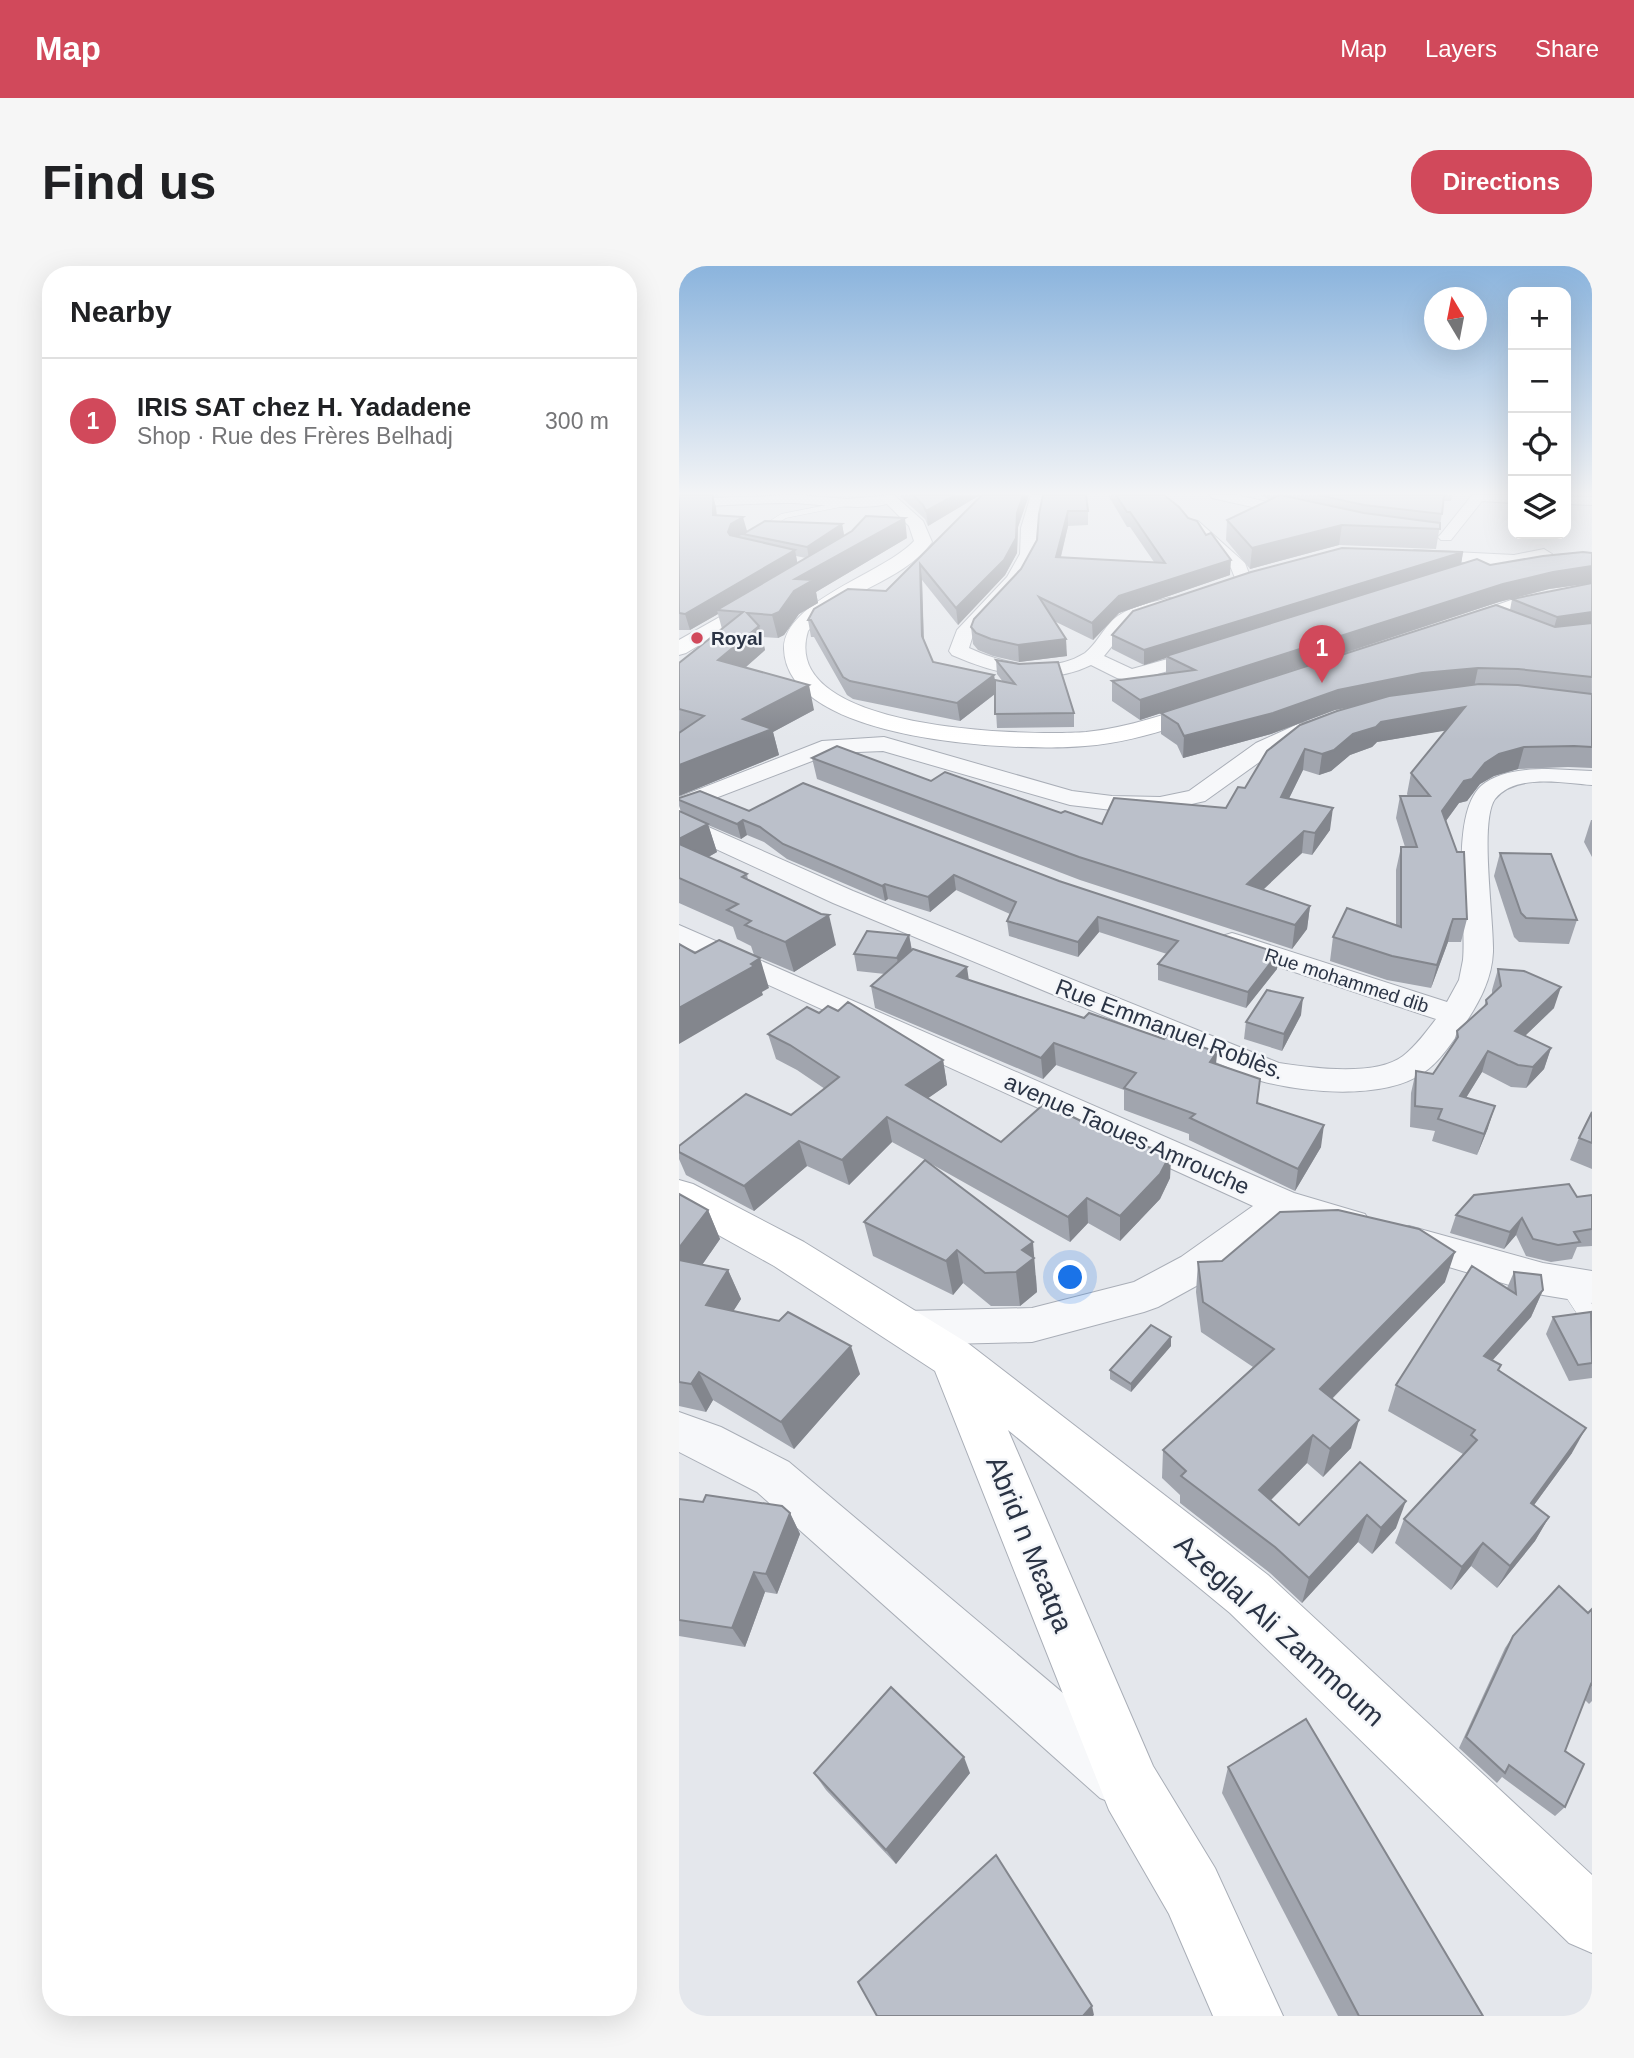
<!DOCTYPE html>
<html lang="en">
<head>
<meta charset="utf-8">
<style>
  :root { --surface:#fff; --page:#f6f6f6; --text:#202124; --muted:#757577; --line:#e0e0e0; --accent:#d1495b }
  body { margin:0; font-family:Arial,sans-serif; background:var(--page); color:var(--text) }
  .controls { position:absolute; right:21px; top:21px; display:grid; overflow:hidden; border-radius:14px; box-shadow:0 7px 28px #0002 }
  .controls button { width:63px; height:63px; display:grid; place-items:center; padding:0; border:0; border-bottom:2px solid var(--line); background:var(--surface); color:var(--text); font:35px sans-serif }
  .compass { position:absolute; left:745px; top:21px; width:63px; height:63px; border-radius:50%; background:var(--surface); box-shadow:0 7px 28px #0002; rotate:350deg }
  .you { position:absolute; left:392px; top:1012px; width:24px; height:24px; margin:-18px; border:5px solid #fff; border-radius:50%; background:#1a73e8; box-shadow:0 0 0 10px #1a73e833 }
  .badge { display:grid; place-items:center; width:46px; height:46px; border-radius:50%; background:var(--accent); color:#fff; font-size:23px; font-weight:700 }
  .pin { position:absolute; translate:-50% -58px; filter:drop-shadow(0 2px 4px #0008) }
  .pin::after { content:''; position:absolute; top:37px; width:24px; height:21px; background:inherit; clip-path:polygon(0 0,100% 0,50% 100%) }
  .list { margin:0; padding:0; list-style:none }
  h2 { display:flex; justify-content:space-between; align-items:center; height:91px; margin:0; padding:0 28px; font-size:30px }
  h2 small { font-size:23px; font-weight:400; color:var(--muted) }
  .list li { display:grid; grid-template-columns:46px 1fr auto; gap:21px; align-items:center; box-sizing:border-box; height:126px; padding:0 28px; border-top:2px solid var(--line) }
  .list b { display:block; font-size:26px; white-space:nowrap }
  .list p { margin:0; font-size:23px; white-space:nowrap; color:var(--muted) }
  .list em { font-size:23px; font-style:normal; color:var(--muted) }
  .icon { flex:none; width:38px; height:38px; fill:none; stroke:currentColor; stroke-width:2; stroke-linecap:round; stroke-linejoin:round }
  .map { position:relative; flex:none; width:913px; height:1750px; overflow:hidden; border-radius:28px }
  header { display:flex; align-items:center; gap:42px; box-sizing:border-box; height:98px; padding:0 35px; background:var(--accent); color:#fff }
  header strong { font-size:33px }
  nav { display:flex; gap:38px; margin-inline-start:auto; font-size:24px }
  .intro { display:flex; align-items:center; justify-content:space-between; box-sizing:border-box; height:168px; padding:0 42px }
  h1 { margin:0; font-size:49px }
  .button { padding:18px 32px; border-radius:28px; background:var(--accent); color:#fff; font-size:24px; font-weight:700 }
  main { display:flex; gap:42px; padding:0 42px }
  aside { flex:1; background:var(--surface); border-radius:28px; box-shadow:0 7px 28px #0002 }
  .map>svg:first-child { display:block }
</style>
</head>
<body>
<header>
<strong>Map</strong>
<nav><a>Map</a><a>Layers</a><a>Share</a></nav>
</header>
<div class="intro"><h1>Find us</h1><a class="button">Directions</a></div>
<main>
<aside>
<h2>Nearby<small></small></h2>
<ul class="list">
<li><span class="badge">1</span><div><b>IRIS SAT chez H. Yadadene</b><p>Shop · Rue des Frères Belhadj</p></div><em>300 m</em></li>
</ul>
</aside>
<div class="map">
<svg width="913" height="1750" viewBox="0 0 913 1750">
  <rect width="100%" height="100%" fill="#e4e7ec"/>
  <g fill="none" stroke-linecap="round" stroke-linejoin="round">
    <defs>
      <g id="service">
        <polygon points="168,235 171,239 107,252 79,269 72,267 102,248"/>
        <polygon points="888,1009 895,1011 913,1038 913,1062 906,1060 878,1017 881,1011"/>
      </g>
      <g id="minor">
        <path d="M119,229L168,233L213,229L218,233C201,248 133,237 110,237C73,237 37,240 0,241V233Z"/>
        <path d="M352,229H366L358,262L357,288L341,317L294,369L290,382C325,398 371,409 406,387C416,379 422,367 431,357C444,342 470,337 490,332L496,333L499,337L496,341L451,358L425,390L453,403L531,381L541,387L538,391L454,415L438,412L412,399C368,421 316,408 273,389L270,385L278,364L328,311L341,288L342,262Z"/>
        <polygon points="531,229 558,229 632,246 634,249 627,253 533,232"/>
        <polygon points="793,229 834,229 834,237 803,235 772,274 762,274 759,271 762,268"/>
        <polygon points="887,230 913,231 913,239 887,238"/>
        <polygon points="514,254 519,255 566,297 572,313 570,317 558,317 552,302 509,261 507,258"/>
        <polygon points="865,283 873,288 871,291 808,304 802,302 802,297 735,294 727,289 735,284 835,289"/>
        <polygon points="642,453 650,454 653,459 650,464 593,487 526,535 481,545 433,544 391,539 204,485 154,487 0,546 0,531 143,475 205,471 393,525 433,530 481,531 510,525 577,477 619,458"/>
        <path d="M869,503L913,505V519C885,517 837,507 816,533C800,555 815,654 814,686C813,713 800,737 785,759C773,776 761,796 744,807C705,834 626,827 582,815L154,637L0,566V550L9,552L174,625L600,797C633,802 696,811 724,790C737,780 747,766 757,753L543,682L539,676L543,670L553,667L563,670L768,736L780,714L784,694C788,650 770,550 802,520C819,505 847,503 869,503Z"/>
        <polygon points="0,659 615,927 686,948 692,958 686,968 673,972 609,953 530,1013 479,1041 465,1046 353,1076 227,1079 212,1074 206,1062 212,1050 227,1045 353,1042 455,1016 502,991 574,940 0,678"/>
        <polygon points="730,960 864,997 913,1005 913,1037 864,1029 716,985 711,975 716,965"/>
        <polygon points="0,1146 42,1161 110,1196 461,1492 469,1512 461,1532 441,1540 421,1532 78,1226 0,1186"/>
      </g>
      <g id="secondary">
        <path d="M215,229L244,255L253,276C222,318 161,325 129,365C98,466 350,470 407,466C450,462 489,446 531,436L539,438L543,443C535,454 512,457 499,460C469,469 438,478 406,480C340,486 108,477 105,383C104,335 206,307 235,275L230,260L203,233L206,230Z"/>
        <polygon points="913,319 913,331 846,342 776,366 769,364 766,360 769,356 835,333"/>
        <polygon points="85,326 95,332 92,336 7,387 0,389 0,374"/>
        <polygon points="0,914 14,918 125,976 290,1078 589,1309 913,1609 913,1687 890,1677 551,1347 329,1164 474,1500 536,1602 604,1750 534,1750 490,1648 430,1544 256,1105 95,1000 0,947"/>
      </g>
    </defs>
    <use href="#service" stroke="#a9aeb7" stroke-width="1"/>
    <use href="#minor" stroke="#a9aeb7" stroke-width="2"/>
    <use href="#secondary" stroke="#a9aeb7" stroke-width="2"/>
    <use href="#service" fill="#f7f8fa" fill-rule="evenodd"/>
    <use href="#minor" fill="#f7f8fa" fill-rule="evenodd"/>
    <use href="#secondary" fill="#fff" fill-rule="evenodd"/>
  </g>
  <g fill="#a1a5ae" fill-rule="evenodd">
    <path d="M0,229H47L34,230L37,242L38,249L68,265L163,258L165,269L228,272L137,326L139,337L120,348L105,369L99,372L83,371L86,384L66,402L135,444L94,466L100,489L0,530V467H1L0,466V397L43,363L39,348L11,364H0ZM117,290L127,292L118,297Z"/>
    <polygon points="222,229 301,229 249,260 246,253 222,231"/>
    <polygon points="303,229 350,229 339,261 338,287 326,309 279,359 243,314 245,374 254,396 315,409 316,415 324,416 318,408 317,394 395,447 395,461 318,462 316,428 281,455 174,433 168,429 135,371 132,371 129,354 207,325"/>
    <polygon points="364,229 409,245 409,259 389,260 382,291 475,296 451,261 448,261 429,229 490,229 485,229 551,309 440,347 414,374 375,355 388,390 340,396 314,390 299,384 294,378 292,361 342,303 358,274"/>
    <polygon points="580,229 773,229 772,235 765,235 757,283 660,279 571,303 547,274 548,254 592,234"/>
    <path d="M784,286L782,298L811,299L913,287V502L889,501L839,503L815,510L801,518L788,535L780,537L767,555L788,653L782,676H769L752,722L708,714L651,695L654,671L717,659V604L722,581H726L717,552L721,530H729L728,528L732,507L767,464L698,476L693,481L671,489L652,505L640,509L624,504L610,532L651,564L633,589L623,587L584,623L631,640L628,663L613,683L401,614L138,513L133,492L252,515L423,558L547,542L566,522L673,441L656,444L592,468L504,492L498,479L482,468V447L461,454L433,435V415L487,408V392L465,399L433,383V369ZM906,318L833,333L831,344L542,428L820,336L870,323Z"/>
    <polygon points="0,532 70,545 598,703 567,742 479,714 479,698 488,688 420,666 399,691 330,670 328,655 331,648 277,624 251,646 209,633 206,635 108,593 85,576 68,569 62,573 29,559 38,586 29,591 68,608 69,614 157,679 115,706 75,689 72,680 58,673 54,661 0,637 0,545 2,546 0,540"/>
    <polygon points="912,554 913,554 913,591 905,576"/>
    <polygon points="821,587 898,654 890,678 840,676 835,671 815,610"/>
    <polygon points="230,669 233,684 290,714 405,752 538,786 537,798 579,837 642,881 616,925 510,874 510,868 445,844 445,824 377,799 364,813 196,742 192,720 206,708 178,705 175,688"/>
    <polygon points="819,703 875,742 846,770 872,782 865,803 847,822 832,821 803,806 787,832 809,862 798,889 753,875 756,865 731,861 732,827 737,805 754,808 775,776 778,765 805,741 807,734 813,728 813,724"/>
    <polygon points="140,747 264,794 268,819 249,832 322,876 438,873 492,887 491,912 481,933 441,975 409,957 391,976 247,895 357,1010 358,1026 341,1040 312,1040 284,1017 274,1029 194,990 185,956 246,894 213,876 170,919 128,900 75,945 7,909 0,893 0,880 112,849 146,823 118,804 97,793 89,768"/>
    <polygon points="622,749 603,785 565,773 567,756"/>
    <polygon points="913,846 913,903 891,894 900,872"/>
    <polygon points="0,928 29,944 41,973 23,999 49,1004 62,1033 54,1045 181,1108 115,1183 34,1134 27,1146 0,1140"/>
    <polygon points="913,929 913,980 898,981 893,993 872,996 847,990 837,969 825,983 771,967 777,949"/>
    <polygon points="519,996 766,1016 653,1133 672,1182 644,1211 628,1197 592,1234 620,1259 681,1196 717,1262 693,1288 679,1276 623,1337 591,1307 501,1237 501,1229 483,1212 484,1184 574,1101 522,1066 517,1026"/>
    <polygon points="835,1006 864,1024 852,1051 813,1095 820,1105 893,1187 855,1239 870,1251 856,1275 818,1322 792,1300 772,1324 716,1277 725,1253 784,1188 709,1145 717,1119 828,1022"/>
    <polygon points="913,1047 913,1112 890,1115 867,1068 874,1051"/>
    <polygon points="492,1071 492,1080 452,1126 431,1113 431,1104"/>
    <polygon points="0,1233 111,1247 121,1268 98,1328 86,1326 66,1381 0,1370"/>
    <polygon points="913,1343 913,1435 910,1438 906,1434 886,1485 886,1541 876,1550 823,1511 818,1517 780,1482 826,1382 834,1370 909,1347"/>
    <polygon points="549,1501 804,1750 659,1750 543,1527"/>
    <polygon points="135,1507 291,1507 217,1598 147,1524"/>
  </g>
  <g fill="#83868d">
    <polygon points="34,229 37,242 38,264 34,249"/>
    <polygon points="276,229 301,229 249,260 247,245"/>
    <polygon points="344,229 350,229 339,261 338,287 326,309 279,359 277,342 338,247"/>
    <polygon points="389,245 389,260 378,306 377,291"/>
    <polygon points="64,251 68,265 56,273 53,281 49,266 52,258"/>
    <polygon points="226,252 228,272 137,326 139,337 120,348 105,369 99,372 93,349 116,313"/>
    <polygon points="163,258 165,269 130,293 128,281"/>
    <polygon points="663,259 660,279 571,303 573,282"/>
    <polygon points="116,284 119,300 38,344 39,348 11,364 6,348"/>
    <polygon points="784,286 782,299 487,390 487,392 465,399 465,384"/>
    <polygon points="552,294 551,309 440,347 414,374 413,357 440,330"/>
    <polygon points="241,298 243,314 245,387 243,370"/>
    <polygon points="913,300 913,317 870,323 820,336 461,454 461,434 824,318 874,306"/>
    <polygon points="913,346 913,362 873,369 878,351"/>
    <polygon points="80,360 86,384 46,419 39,394"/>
    <polygon points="387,373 388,390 340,396 339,379"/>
    <polygon points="799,402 795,421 739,427 656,444 592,468 504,492 505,470 659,424 743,407"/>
    <polygon points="315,409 317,427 281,455 278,437"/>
    <polygon points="130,419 135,444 94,466 100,489 0,530 0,499 64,453"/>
    <polygon points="786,441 782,462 698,476 693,481 671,489 652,505 640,509 643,488 674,468 702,456"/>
    <polygon points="845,481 839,503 815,510 801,518 788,535 780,537 758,567 763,545 785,515 806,497 820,488"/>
    <polygon points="626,483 624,504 600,553 602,531"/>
    <polygon points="654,542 651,564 633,589 636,567"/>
    <polygon points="64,554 68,569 62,573 58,558"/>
    <polygon points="29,558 38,586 5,605 0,591 0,573"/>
    <polygon points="625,565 623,587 566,641 568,618"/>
    <polygon points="275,609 277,624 251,646 249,631"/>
    <polygon points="206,618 209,633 206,635 203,620"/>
    <polygon points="631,640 628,663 613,683 616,659"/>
    <polygon points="150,649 157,679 115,706 106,676"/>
    <polygon points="419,651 420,666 399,691 399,676"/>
    <polygon points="774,653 769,676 752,722 758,699"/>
    <polygon points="230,669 233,686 221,709 218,692"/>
    <polygon points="599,687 598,703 567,742 569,726"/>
    <polygon points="81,692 90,722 83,726 84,729 0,778 0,742"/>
    <polygon points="288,701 291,722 278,710"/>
    <polygon points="882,721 875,742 829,786 836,765"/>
    <polygon points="624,732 622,749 603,785 605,768"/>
    <polygon points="375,777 377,799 364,813 362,792"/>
    <polygon points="872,782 865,803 847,822 854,801"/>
    <polygon points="809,785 803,806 775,851 781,830"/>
    <polygon points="538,786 536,808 531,796"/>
    <polygon points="264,794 268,819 232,844 227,819"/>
    <polygon points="816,840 809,862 798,889 805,868"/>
    <polygon points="208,851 213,876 170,919 163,894"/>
    <polygon points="645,859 642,881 616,925 619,903"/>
    <polygon points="120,875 128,900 75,945 65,920"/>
    <polygon points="492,887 491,912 481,933 441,975 441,950"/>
    <polygon points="408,932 409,957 391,976 389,951"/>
    <polygon points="29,944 41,973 7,1022 0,1007 0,982"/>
    <polygon points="843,952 837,969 825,983 831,966"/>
    <polygon points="354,976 358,1026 341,1040 337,1006 343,984"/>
    <polygon points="278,984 284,1017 274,1029 267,995"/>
    <polygon points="776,986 766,1016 634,1152 641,1123"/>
    <polygon points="49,1004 62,1033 40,1068 27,1039"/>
    <polygon points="864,1024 852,1051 794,1116 805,1090"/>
    <polygon points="492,1071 492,1080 452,1126 452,1118"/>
    <polygon points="172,1080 181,1108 115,1183 102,1156"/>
    <polygon points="20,1106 34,1134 27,1146 12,1118"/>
    <polygon points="680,1154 672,1182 644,1211 651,1183"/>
    <polygon points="907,1162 893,1187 839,1261 852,1237"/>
    <polygon points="634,1169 628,1197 575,1251 580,1224"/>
    <polygon points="727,1235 717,1262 693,1288 702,1262"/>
    <polygon points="111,1247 121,1268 98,1328 87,1308"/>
    <polygon points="688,1249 679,1276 623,1337 630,1312"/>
    <polygon points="870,1251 856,1275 818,1322 831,1300"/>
    <polygon points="804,1277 792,1300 772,1324 783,1301"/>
    <polygon points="75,1306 86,1326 66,1381 53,1362"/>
    <polygon points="285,1491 291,1507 217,1598 207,1584"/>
    <polygon points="413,1740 415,1749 414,1750 404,1750"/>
  </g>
  <g fill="#bbc0ca" stroke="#83868d" stroke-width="2">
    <polygon points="0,229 34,229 34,249 64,251 52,258 49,266 51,269 116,284 6,348 0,347"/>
    <polygon points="234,229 276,229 247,245 244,239"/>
    <polygon points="303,229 344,229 338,247 337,272 325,294 277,342 241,298 243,370 254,396 315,409 278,437 171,415 164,411 132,354 129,354 135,343 169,323 207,325"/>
    <polygon points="364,229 407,229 409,245 389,245 377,291 486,297 451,246 448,246 437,229 485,229 500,241 509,252 518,255 527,269 532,267 552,294 440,330 413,357 360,331 387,373 339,379 312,373 297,367 292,361 295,353 342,303 358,274 360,248"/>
    <polygon points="601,229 685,247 761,257 761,263 663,259 573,282 548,254"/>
    <polygon points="639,229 765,229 763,248 685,239"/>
    <polygon points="187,250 226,252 116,313 134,314 115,325 100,346 93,349 68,347 80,360 39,394 130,419 64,453 93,463 0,499 0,467 25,450 0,443 0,397 64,346 38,344 173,265"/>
    <polygon points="86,255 163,258 128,281 64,268"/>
    <polygon points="663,282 784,286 465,384 433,369 454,345 572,306"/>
    <polygon points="904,286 913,287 913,300 874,306 824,318 461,434 433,415 516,404 487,390 798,293 811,299 864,290"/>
    <polygon points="913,317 913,346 878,351 833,333"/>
    <polygon points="817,339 876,361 913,357 913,411 839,403 799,402 743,407 659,424 594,447 505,470 499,458 482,447"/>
    <polygon points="317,394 340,398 379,396 395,447 316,448 316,414 336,418"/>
    <polygon points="800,418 839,419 913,428 913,481 895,480 845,481 820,488 806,497 793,513 785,515 763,545 778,586 785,586 788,653 774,653 758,699 713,690 654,671 668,642 722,661 722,581 738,581 721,530 751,530 732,507 786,441 702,456 697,461 674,468 655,484 643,488 626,483 602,531 654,542 636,567 625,565 568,618 631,640 616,659 400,591 133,492 158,480 252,515 266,506 382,547 386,545 423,558 435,532 547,542 559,521 566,522 588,485 621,459 658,445 710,430"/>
    <polygon points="124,517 380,615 599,687 569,726 479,698 499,675 419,651 399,676 328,655 337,636 275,609 249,631 206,618 203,620 104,578 81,561 64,554 58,558 0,534 0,532 21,525 70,545"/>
    <polygon points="0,545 29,558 0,573"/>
    <polygon points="0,578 68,608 63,611 142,648 150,649 106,676 66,659 72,655 48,644 59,638 0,612"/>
    <polygon points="821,587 872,588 898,654 847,652 842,647"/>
    <polygon points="188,665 230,669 218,692 175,688"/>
    <polygon points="40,674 81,692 72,698 75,700 0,742 0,678 16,687"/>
    <polygon points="234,683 288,701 278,710 405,752 410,747 485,773 488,769 538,786 531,796 581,813 578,837 645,859 619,903 511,852 516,848 445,822 457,807 375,777 362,792 192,720"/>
    <polygon points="819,703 845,705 882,721 836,765 872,782 854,801 839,799 809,785 781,830 816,840 805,868 759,853 763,843 736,840 737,805 754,808 779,771 778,765 808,738 807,734 822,720"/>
    <polygon points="588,724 624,732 605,768 567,756"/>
    <polygon points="169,736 264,794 227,819 322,876 366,837 438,873 492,887 481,908 441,950 408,932 389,951 208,851 163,894 120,875 65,920 0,886 0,880 67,828 112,849 160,811 111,779 89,768 128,741 140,747 149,740 159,745"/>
    <polygon points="913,846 913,877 900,872"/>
    <polygon points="246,894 354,976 343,984 355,992 337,1006 306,1007 278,984 267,995 185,956"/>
    <polygon points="890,918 898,931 913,929 913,963 895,966 901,976 879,979 854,973 843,952 831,966 777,949 795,929"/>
    <polygon points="0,928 29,944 0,982"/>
    <polygon points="659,944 740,963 776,986 641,1123 680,1154 651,1183 634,1169 580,1224 620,1259 681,1196 727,1235 702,1262 688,1249 630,1312 596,1281 502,1210 507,1205 484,1184 595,1083 524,1036 519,996 543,995 601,946"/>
    <polygon points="0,994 49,1004 27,1039 100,1055 109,1046 172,1080 102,1156 20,1106 12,1118 0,1116"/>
    <polygon points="793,1000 837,1028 835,1006 862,1009 864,1024 805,1090 822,1099 819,1104 907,1162 852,1237 870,1251 831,1300 804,1277 783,1301 725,1253 798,1174 792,1169 796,1164 717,1119"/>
    <polygon points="912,1046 913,1097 899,1099 874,1051"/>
    <polygon points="472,1059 492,1071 452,1118 431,1104"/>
    <polygon points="27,1229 103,1240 111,1247 87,1308 75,1306 53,1362 0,1354 0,1233 24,1236"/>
    <polygon points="880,1320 909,1347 913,1343 913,1419 912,1418 886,1485 905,1498 886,1541 830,1499 826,1507 787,1471 834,1370"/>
    <polygon points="212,1421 285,1491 207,1584 135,1507"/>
    <polygon points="627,1453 804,1750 680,1750 549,1501"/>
    <polygon points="317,1589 413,1740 404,1750 198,1750 179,1716"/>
  </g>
  <linearGradient id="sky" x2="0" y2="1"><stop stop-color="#8bb4dd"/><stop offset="0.48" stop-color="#f3f4f6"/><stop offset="1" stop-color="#f3f4f6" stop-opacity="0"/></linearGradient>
  <rect width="913" height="474" fill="url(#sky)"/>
  <circle fill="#d1495b" stroke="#f4f6f9" stroke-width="2.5" cx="18" cy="372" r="7"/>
  <g text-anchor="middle" stroke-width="5" stroke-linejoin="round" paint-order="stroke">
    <g font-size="19" font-weight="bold" fill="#2b3445" stroke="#f4f6f9" text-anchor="start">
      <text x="32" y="379">Royal</text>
    </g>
    <g font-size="19" fill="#2b3445" stroke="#f4f6f9">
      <text transform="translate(668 714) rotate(18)" y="7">Rue mohammed dib</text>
    </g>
    <g font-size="23" fill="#2b3445" stroke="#f4f6f9">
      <text transform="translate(491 763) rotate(21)" y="8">Rue Emmanuel Roblès.</text>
      <text transform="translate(448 868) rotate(24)" y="8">avenue Taoues Amrouche</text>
    </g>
    <g font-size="28" fill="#2b3445" stroke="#f4f6f9">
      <text transform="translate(351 1278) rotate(68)" y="10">Abrid n Mɛatqa</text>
      <text transform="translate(601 1364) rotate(42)" y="10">Azeglal Ali Zammoum</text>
    </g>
  </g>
</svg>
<div class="controls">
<button>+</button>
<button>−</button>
<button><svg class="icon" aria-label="locate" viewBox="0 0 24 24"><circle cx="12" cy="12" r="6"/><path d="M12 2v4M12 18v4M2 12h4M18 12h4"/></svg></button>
<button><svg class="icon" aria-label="layers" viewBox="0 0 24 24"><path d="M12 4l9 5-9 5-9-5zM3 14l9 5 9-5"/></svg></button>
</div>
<svg class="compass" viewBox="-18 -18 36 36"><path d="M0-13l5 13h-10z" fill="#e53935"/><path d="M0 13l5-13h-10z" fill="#757577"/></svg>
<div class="you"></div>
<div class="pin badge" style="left:643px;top:417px">1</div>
</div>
</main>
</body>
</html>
